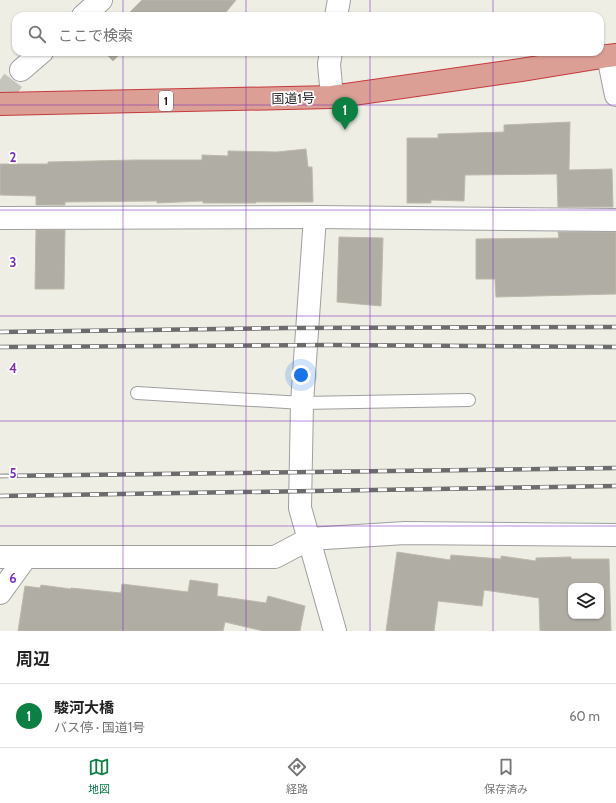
<!DOCTYPE html>
<html lang="ja">
<head>
<meta charset="utf-8">
<style>
  :root { --surface:#fff; --page:#f2f2f2; --text:#222; --muted:#767676; --line:#e0e0e0; --accent:#0b8043 }
  body { margin:0; font-family:Cabin,"Noto Sans JP",sans-serif; background:var(--page); color:var(--text) }
  .controls { position:absolute; right:12px; bottom:12px; display:grid; overflow:hidden; border-radius:8px; box-shadow:0 1px 3px #0004 }
  .controls button { width:36px; height:36px; display:grid; place-items:center; padding:0; border:0; border-bottom:1px solid var(--line); background:var(--surface); color:var(--text); font:20px sans-serif }
  .you { position:absolute; left:301px; top:375px; width:14px; height:14px; margin:-10px; border:3px solid #fff; border-radius:50%; background:#1a73e8; box-shadow:0 0 0 6px #1a73e833 }
  .badge { display:grid; place-items:center; width:26px; height:26px; border-radius:50%; background:var(--accent); color:#fff; font-size:13px; font-weight:700 }
  .pin { position:absolute; translate:-50% -33px; filter:drop-shadow(0 1px 2px #0008) }
  .pin::after { content:''; position:absolute; top:21px; width:14px; height:12px; background:inherit; clip-path:polygon(0 0,100% 0,50% 100%) }
  .list { margin:0; padding:0; list-style:none }
  h2 { display:flex; justify-content:space-between; align-items:center; height:52px; margin:0; padding:0 16px; font-size:17px }
  h2 small { font-size:13px; font-weight:400; color:var(--muted) }
  .list li { display:grid; grid-template-columns:26px 1fr auto; gap:12px; align-items:center; box-sizing:border-box; height:64px; padding:0 16px; border-top:1px solid var(--line) }
  .list b { display:block; font-size:15px; white-space:nowrap }
  .list p { margin:0; font-size:13px; white-space:nowrap; color:var(--muted) }
  .list em { font-size:13px; font-style:normal; color:var(--muted) }
  .icon { flex:none; width:22px; height:22px; fill:none; stroke:currentColor; stroke-width:2; stroke-linecap:round; stroke-linejoin:round }
  .map { position:relative; flex:none; width:616px; height:631px; overflow:hidden }
  .search { position:absolute; background:var(--surface); box-shadow:0 1px 3px #0004; left:12px; right:12px; top:12px; height:44px; display:flex; align-items:center; gap:10px; box-sizing:border-box; padding:0 14px; border-radius:12px; color:var(--muted); font-size:15px }
  .sheet { height:116px; background:var(--surface) }
  nav { display:flex; justify-content:space-around; align-items:center; box-sizing:border-box; height:56px; border-top:1px solid var(--line); background:var(--surface); font-size:11px; color:var(--muted) }
  nav a { display:grid; justify-items:center; gap:2px }
  nav .on { color:var(--accent) }
  .map>svg:first-child { display:block }
</style>
</head>
<body>
<div class="map">
<svg width="616" height="631" viewBox="0 0 616 631">
  <rect width="100%" height="100%" fill="#eeeee5"/>
  <g fill="#b0ada4" stroke="#beb9aa" fill-rule="evenodd">
    <polygon points="142,0 236,0 223,16 126,16"/>
    <polygon points="104,52 122,52 113,61"/>
    <polygon points="570,122 569,170 612,169 613,207 558,207 557,174 465,175 464,201 431,200 431,203 407,203 407,138 438,138 438,134 504,132 504,125"/>
    <polygon points="306,149 308,167 312,167 313,202 256,202 256,203 203,203 203,201 157,203 157,201 65,202 65,205 36,205 36,196 0,195 0,164 48,164 48,162 136,160 202,160 202,155 228,156 228,151 277,152"/>
    <polygon points="36,230 65,230 64,289 35,289"/>
    <polygon points="558,232 616,232 616,294 496,297 495,279 476,279 476,239 559,238"/>
    <polygon points="339,237 383,238 381,306 337,302"/>
    <path d="M397,552L450,560L451,555L501,559V556L536,561V558L571,557V559H609L611,631H540L539,598L484,590L482,606L438,601L434,631H386ZM571,586H601V616H571Z"/>
    <polygon points="190,580 218,584 217,596 266,603 268,596 305,606 300,631 263,631 225,622 223,631 18,631 25,586 40,588 41,585 71,589 71,588 121,593 122,584 188,592"/>
  </g>
  <g fill="none" stroke-linecap="round" stroke-linejoin="round">
    <polyline stroke="#c4c4bd" stroke-width="22" stroke-dasharray="22 11" stroke-linecap="butt" points="0,98 21,70"/>
    <defs>
      <polyline id="lane" points="137,393 302,403 469,400"/>
      <g id="street">
        <polyline points="83,16 101,0"/>
        <polyline points="336,16 339,0"/>
        <polyline points="331,52 329,64 332,97"/>
        <polyline points="608,56 616,95"/>
        <polyline points="21,70 42,52"/>
        <polyline points="315,217 302,403 300,508 335,631"/>
        <polyline points="0,218 315,217 616,220"/>
        <polyline points="0,557 275,557 309,539 405,533 616,535"/>
        <polyline points="0,593 26,557"/>
      </g>
      <polyline id="highway" points="0,104 332,97 521,70 608,56 616,55"/>
    </defs>
    <use href="#lane" stroke="#9f9f9f" stroke-width="14"/>
    <use href="#street" stroke="#9f9f9f" stroke-width="24"/>
    <use href="#highway" stroke="#c6393c" stroke-width="24"/>
    <use href="#lane" stroke="#fff" stroke-width="12"/>
    <use href="#street" stroke="#fff" stroke-width="22"/>
    <use href="#highway" stroke="#dc9f96" stroke-width="22"/>
    <defs>
      <g id="rail">
        <polyline points="0,332 286,328 616,327"/>
        <polyline points="0,347 329,345 616,347"/>
        <polyline points="0,476 616,468"/>
        <polyline points="0,496 616,486"/>
      </g>
    </defs>
    <use href="#rail" stroke="#6c6c6c" stroke-width="4.5"/>
    <use href="#rail" stroke="#fff" stroke-width="3" stroke-dasharray="9" stroke-linecap="butt"/>
  </g>
  <path fill="none" stroke="#7b2cbf" stroke-width="1" stroke-opacity="0.55" d="M123,0V16M246,0V16M370,0V16M493,0V16M123,52V631M246,52V631M370,52V631M493,52V631M0,105H616M0,210H616M0,316H616M0,421H616M0,526H616"/>
  <g text-anchor="middle" stroke-width="3.5" stroke-linejoin="round" paint-order="stroke">
    <rect fill="#fff" stroke="#626262" stroke-width="1" x="159" y="91" width="14" height="20" rx="3"/>
    <g font-size="12" font-weight="bold" fill="#1e1e1e">
      <text x="166" y="105">1</text>
    </g>
    <g font-size="13" fill="#1e1e1e" stroke="#fff">
      <text transform="translate(293 98) rotate(-1)" y="5">国道1号</text>
    </g>
  </g>
  <g font-size="13" text-anchor="middle" font-weight="bold" fill="#7b2cbf" stroke="#fff" stroke-width="3.5" stroke-linejoin="round" paint-order="stroke">
    <text x="13" y="162">2</text>
    <text x="13" y="267">3</text>
    <text x="13" y="373">4</text>
    <text x="13" y="478">5</text>
    <text x="13" y="583">6</text>
  </g>
</svg>
<div class="controls">
<button><svg class="icon" aria-label="layers" viewBox="0 0 24 24"><path d="M12 4l9 5-9 5-9-5zM3 14l9 5 9-5"/></svg></button>
</div>
<div class="you"></div>
<div class="pin badge" style="left:345px;top:130px">1</div>
<div class="search"><svg class="icon" aria-label="search" viewBox="0 0 24 24"><circle cx="10" cy="10" r="6"/><path d="M15 15l6 6"/></svg>ここで検索</div>
</div>
<section class="sheet">
<h2>周辺<small></small></h2>
<ul class="list">
<li><span class="badge">1</span><div><b>駿河大橋</b><p>バス停 · 国道1号</p></div><em>60 m</em></li>
</ul>
</section>
<nav>
<a class="on"><svg class="icon" aria-label="map" viewBox="0 0 24 24"><path d="M3 6l6-2 6 2 6-2v14l-6 2-6-2-6 2zM9 4v14M15 6v14"/></svg>地図</a>
<a><svg class="icon" aria-label="directions" viewBox="0 0 24 24"><path d="M12 3l9 9-9 9-9-9zM9 14v-3h6M13 9l2 2-2 2"/></svg>経路</a>
<a><svg class="icon" aria-label="saved" viewBox="0 0 24 24"><path d="M7 4h10v16l-5-4-5 4z"/></svg>保存済み</a>
</nav>
</body>
</html>
